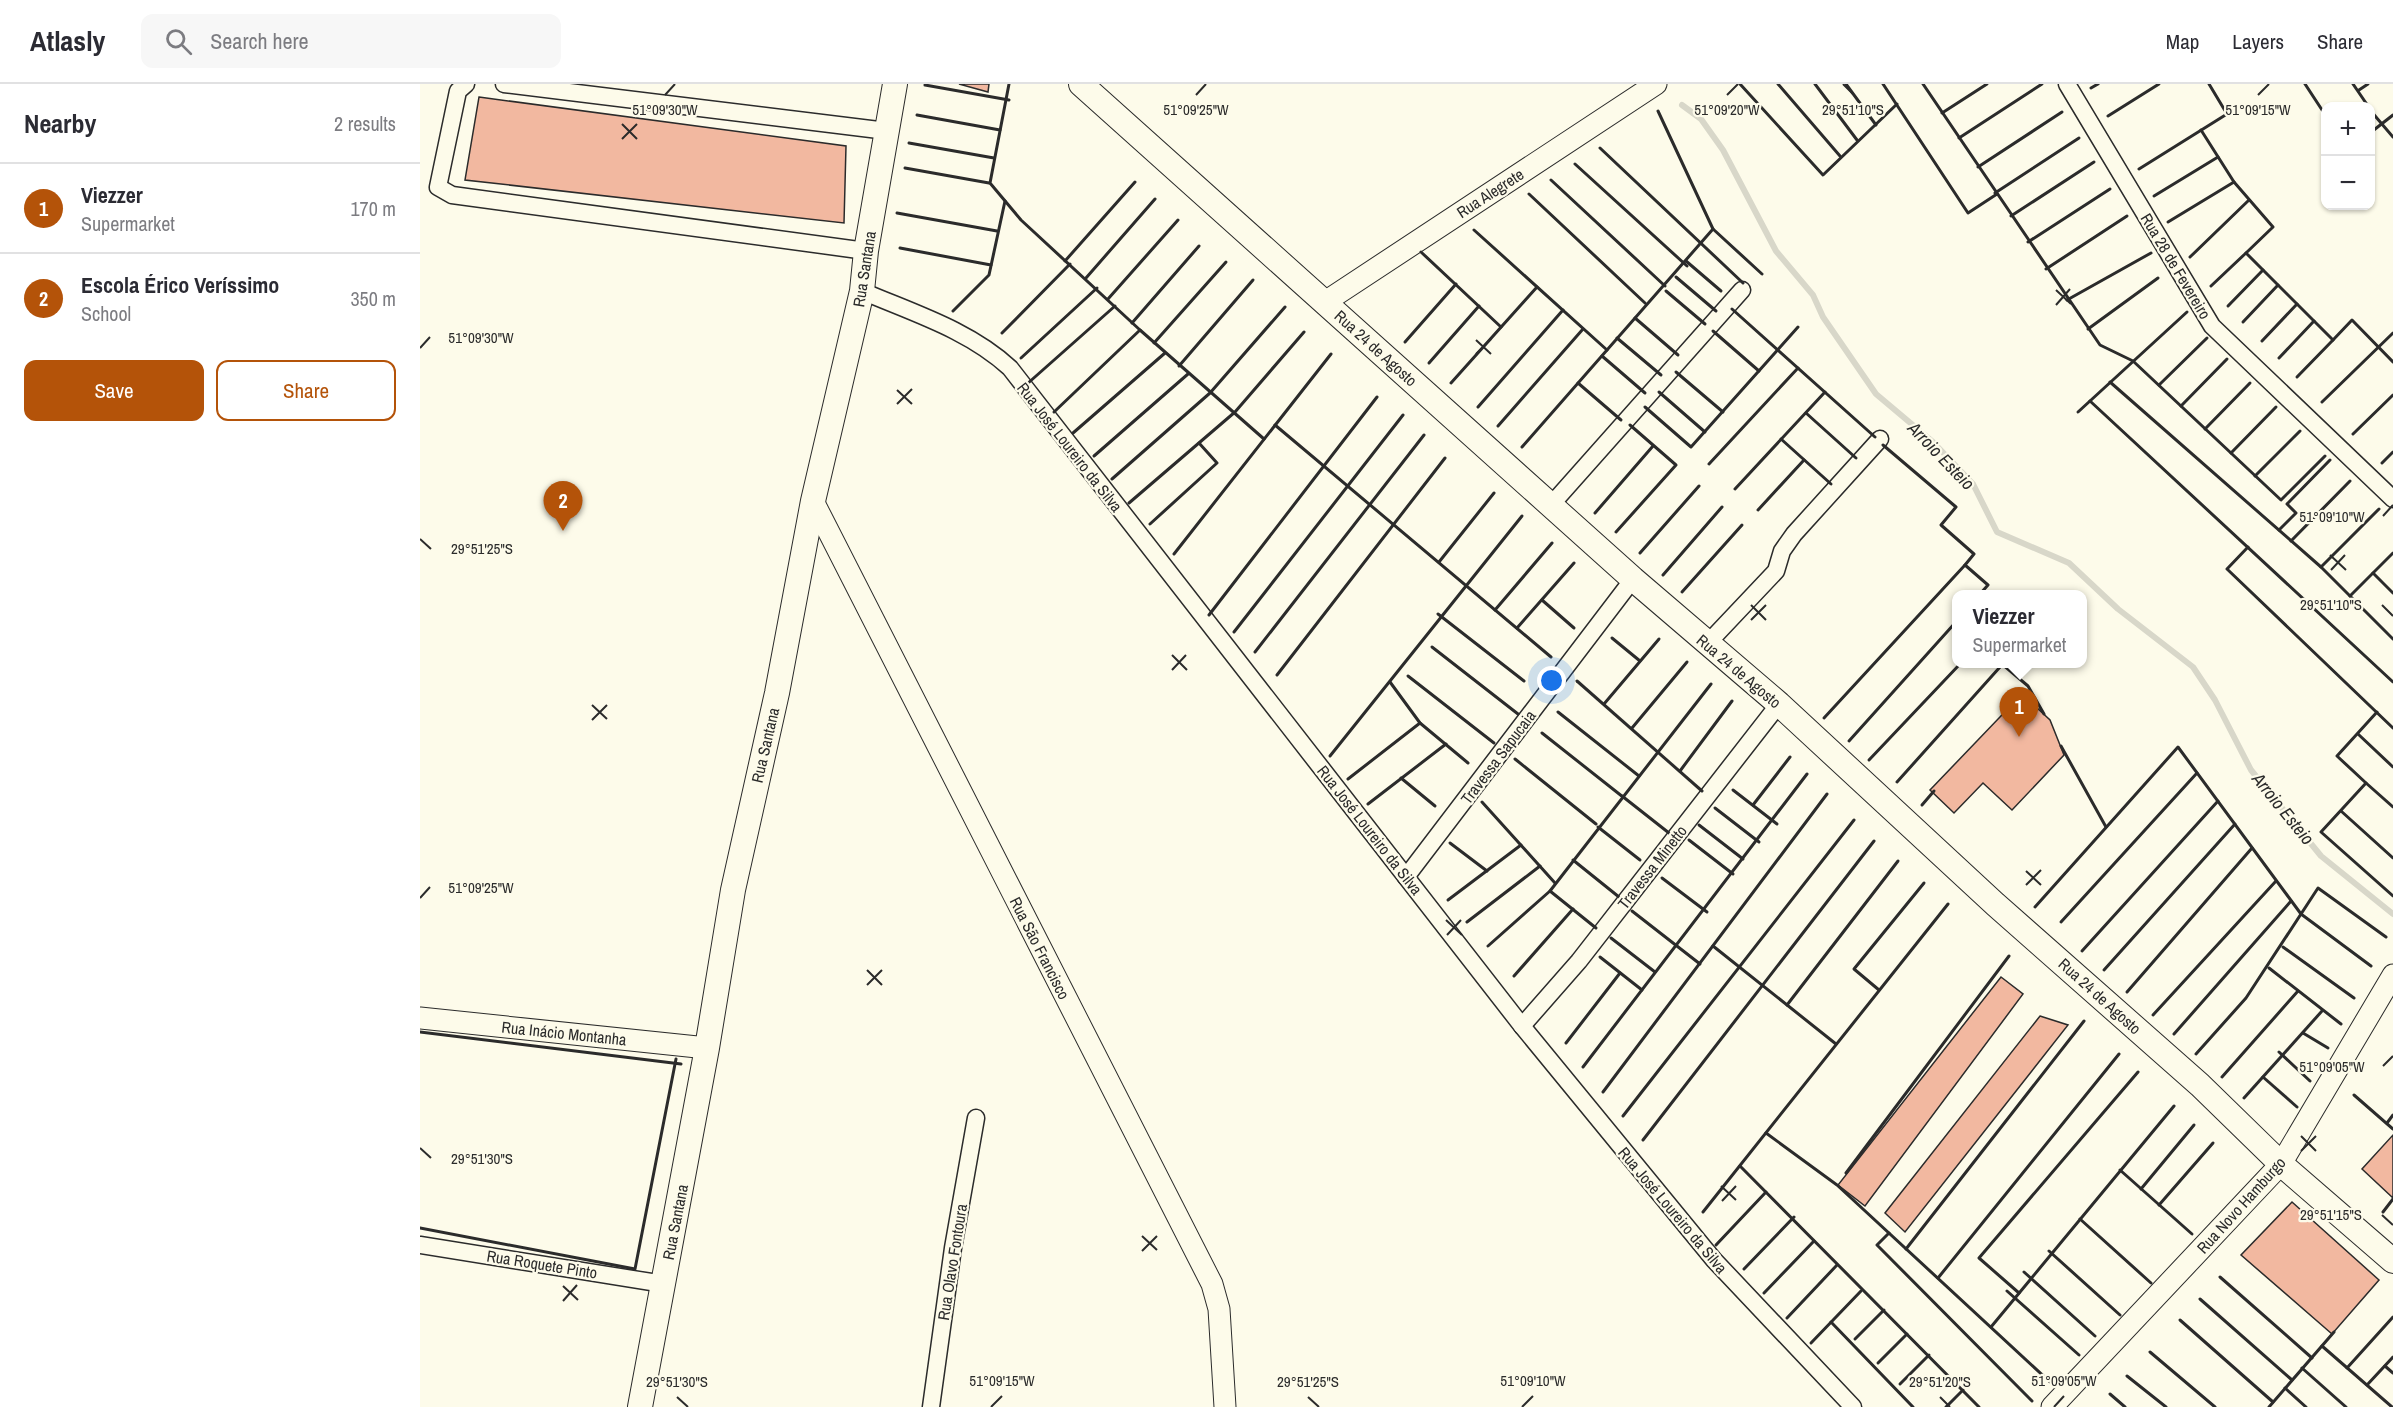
<!DOCTYPE html>
<html lang="en">
<head>
<meta charset="utf-8">
<style>
  :root { --surface:#fff; --page:#f7f7f7; --text:#2b2b33; --muted:#7c7c81; --line:#e1e1e2; --accent:#b45309 }
  body { margin:0; font-family:"Archivo Narrow",sans-serif; background:var(--page); color:var(--text) }
  .controls { position:absolute; right:18px; top:18px; display:grid; overflow:hidden; border-radius:12px; box-shadow:0 2px 4px #0004 }
  .controls button { width:54px; height:54px; display:grid; place-items:center; padding:0; border:0; border-bottom:2px solid var(--line); background:var(--surface); color:var(--text); font:30px sans-serif }
  .you { position:absolute; left:1132px; top:597px; width:21px; height:21px; margin:-15px; border:4px solid #fff; border-radius:50%; background:#1a73e8; box-shadow:0 0 0 9px #1a73e833 }
  .badge { display:grid; place-items:center; width:39px; height:39px; border-radius:50%; background:var(--accent); color:#fff; font-size:20px; font-weight:700 }
  .pin { position:absolute; translate:-50% -50px; filter:drop-shadow(0 2px 3px #0008) }
  .pin::after { content:''; position:absolute; top:32px; width:21px; height:18px; background:inherit; clip-path:polygon(0 0,100% 0,50% 100%) }
  .popup { position:absolute; left:1532px; top:506px; width:135px; height:78px; box-sizing:border-box; display:grid; place-content:center; border-radius:12px; background:var(--surface); filter:drop-shadow(0 2px 4px #0005); font-size:20px; white-space:nowrap; color:var(--muted) }
  .popup b { font-size:22px; color:var(--text) }
  .popup::after { content:''; position:absolute; left:50%; top:100%; margin-left:-12px; border:12px solid transparent; border-top-color:var(--surface) }
  .list { margin:0; padding:0; list-style:none }
  h2 { display:flex; justify-content:space-between; align-items:center; height:78px; margin:0; padding:0 24px; font-size:26px }
  h2 small { font-size:20px; font-weight:400; color:var(--muted) }
  .list li { display:grid; grid-template-columns:39px 1fr auto; gap:18px; align-items:center; box-sizing:border-box; height:90px; padding:0 24px; border-top:2px solid var(--line) }
  .list b { display:block; font-size:22px; white-space:nowrap }
  .list p { margin:0; font-size:20px; white-space:nowrap; color:var(--muted) }
  .list em { font-size:20px; font-style:normal; color:var(--muted) }
  .actions { display:flex; gap:12px; padding:18px 24px }
  .actions a { flex:1; padding:14px 0; border:2px solid var(--accent); border-radius:12px; text-align:center; font-size:21px; color:var(--accent) }
  .actions .main { background:var(--accent); color:#fff }
  .icon { flex:none; width:33px; height:33px; fill:none; stroke:currentColor; stroke-width:2; stroke-linecap:round; stroke-linejoin:round }
  .map { position:relative; flex:none; width:1973px; height:1323px; overflow:hidden }
  header { display:flex; align-items:center; gap:36px; box-sizing:border-box; height:84px; padding:0 30px; background:var(--surface); border-bottom:2px solid var(--line) }
  header strong { font-size:28px }
  nav { display:flex; gap:33px; margin-inline-start:auto; font-size:21px }
  .search { width:420px; height:54px; background:var(--page); display:flex; align-items:center; gap:15px; box-sizing:border-box; padding:0 21px; border-radius:12px; color:var(--muted); font-size:22px }
  main { display:flex }
  aside { flex:1; background:var(--surface) }
  .map>svg:first-child { display:block }
</style>
</head>
<body>
<header>
<strong>Atlasly</strong>
<div class="search"><svg class="icon" aria-label="search" viewBox="0 0 24 24"><circle cx="10" cy="10" r="6"/><path d="M15 15l6 6"/></svg>Search here</div>
<nav><a>Map</a><a>Layers</a><a>Share</a></nav>
</header>
<main>
<aside>
<h2>Nearby<small>2 results</small></h2>
<ul class="list">
<li><span class="badge">1</span><div><b>Viezzer</b><p>Supermarket</p></div><em>170 m</em></li>
<li><span class="badge">2</span><div><b>Escola Érico Veríssimo</b><p>School</p></div><em>350 m</em></li>
</ul>
<div class="actions"><a class="main">Save</a><a>Share</a></div>
</aside>
<div class="map">
<svg width="1973" height="1323" viewBox="0 0 1973 1323">
  <rect width="100%" height="100%" fill="#fdfbea"/>
  <g fill="none" stroke-linecap="round" stroke-linejoin="round">
    <polyline stroke="#d8d7c9" stroke-width="6" points="1262,21 1281,35 1303,66 1356,167 1393,211 1403,233 1456,310 1513,358 1553,400 1577,448 1649,479 1698,525 1773,583 1795,616 1831,686 1901,772 1973,830"/>
  </g>
  <g fill="#f2b8a0" stroke="#2b2b2b" stroke-width="1.5">
    <polygon points="539,0 569,0 568,8"/>
    <polygon points="59,13 426,62 424,139 45,96"/>
    <polygon points="1602,610 1630,636 1644,671 1592,726 1563,699 1534,729 1510,706"/>
    <polygon points="1581,893 1603,910 1445,1122 1418,1101"/>
    <polygon points="1620,932 1648,941 1485,1148 1465,1129"/>
    <polygon points="1973,1051 1973,1114 1942,1085"/>
    <polygon points="1872,1118 1959,1196 1912,1250 1821,1171"/>
  </g>
  <g fill="none" stroke-linecap="round" stroke-linejoin="round">
    <defs>
      <g id="minor">
        <polyline points="46,0 38,7 18,103 32,111 446,167"/>
        <polyline points="84,0 467,47"/>
        <polyline points="1647,0 1792,242 1973,415"/>
        <path d="M442,207C493,229 549,246 590,284L1102,942L1294,1176L1433,1323"/>
        <polyline points="1131,421 1322,206"/>
        <polyline points="1287,560 1356,487 1362,467 1374,450 1460,355"/>
        <polyline points="986,793 1213,495"/>
        <polyline points="1102,942 1159,877 1359,620"/>
        <polyline points="0,1161 244,1200"/>
        <polyline points="511,1323 533,1164 556,1034"/>
      </g>
      <g id="tertiary">
        <polyline points="905,218 1236,0"/>
        <polyline points="393,417 792,1200 799,1225 805,1323"/>
        <polyline points="0,934 287,964"/>
        <polyline points="1632,1323 1861,1080 1973,891"/>
      </g>
      <g id="secondary">
        <polyline points="661,0 1213,495 1359,620 1575,820 1780,1001 1861,1080 1973,1177"/>
        <polyline points="220,1323 287,964 313,806 357,609 393,417 442,207 446,167 475,0"/>
      </g>
    </defs>
    <use href="#minor" stroke="#2b2b2b" stroke-width="19"/>
    <use href="#tertiary" stroke="#2b2b2b" stroke-width="23"/>
    <use href="#secondary" stroke="#2b2b2b" stroke-width="26"/>
    <use href="#minor" stroke="#fdfbea" stroke-width="16"/>
    <use href="#tertiary" stroke="#fdfbea" stroke-width="21"/>
    <use href="#secondary" stroke="#fdfbea" stroke-width="24"/>
    <g stroke="#2b2b2b" stroke-width="3">
      <polyline points="589,0 570,99 601,136 720,246 844,355"/>
      <polyline points="1320,0 1403,91 1477,20"/>
      <polyline points="1358,0 1420,72"/>
      <polyline points="1395,0 1437,56"/>
      <polyline points="1426,0 1456,41"/>
      <polyline points="1463,0 1548,129 1577,110"/>
      <polyline points="1503,0 1680,261 1713,277 1861,416 1905,372"/>
      <polyline points="1885,0 1906,32"/>
      <polyline points="1933,0 1948,22"/>
      <polyline points="505,1 589,16"/>
      <polyline points="1671,4 1678,0"/>
      <polyline points="1939,6 1948,0"/>
      <polyline points="1950,26 1973,53"/>
      <polyline points="1238,27 1293,145 1342,190"/>
      <polyline points="1522,29 1567,0"/>
      <polyline points="497,31 580,46"/>
      <polyline points="1688,32 1739,0"/>
      <polyline points="1781,46 1814,98 1853,143 1826,169 1913,256 1932,236 1973,278"/>
      <polyline points="1950,49 1973,31"/>
      <polyline points="1539,54 1622,0"/>
      <polyline points="489,59 574,74"/>
      <polyline points="1180,64 1323,199"/>
      <polyline points="1155,80 1267,182"/>
      <polyline points="1558,83 1642,28"/>
      <polyline points="485,84 569,99"/>
      <polyline points="1719,85 1807,30 1789,0"/>
      <polyline points="1131,96 1245,202"/>
      <polyline points="1575,109 1659,54"/>
      <polyline points="1109,110 1225,219"/>
      <polyline points="1734,112 1798,73"/>
      <polyline points="477,129 577,147"/>
      <polyline points="1591,132 1674,78"/>
      <polyline points="1748,138 1814,98"/>
      <polyline points="1054,146 1187,266"/>
      <polyline points="1608,158 1690,105"/>
      <polyline points="480,164 571,181"/>
      <polyline points="1001,168 1081,243"/>
      <polyline points="1770,173 1829,116"/>
      <polyline points="645,177 715,98"/>
      <polyline points="1266,177 1301,207"/>
      <polyline points="1626,185 1707,132"/>
      <polyline points="1256,193 1296,227"/>
      <polyline points="666,194 735,115"/>
      <polyline points="1791,202 1826,169"/>
      <polyline points="1246,207 1285,240"/>
      <polyline points="688,215 758,136"/>
      <polyline points="1647,216 1731,169"/>
      <polyline points="1808,222 1843,186"/>
      <polyline points="1312,225 1455,353"/>
      <polyline points="533,227 569,191 585,117"/>
      <polyline points="1215,234 1258,271"/>
      <polyline points="1823,238 1858,201"/>
      <polyline points="712,239 779,162"/>
      <polyline points="1668,245 1738,194"/>
      <polyline points="1293,247 1339,287"/>
      <polyline points="582,249 650,180"/>
      <polyline points="1197,254 1241,291"/>
      <polyline points="1842,257 1877,220"/>
      <polyline points="985,258 1036,200"/>
      <polyline points="734,259 806,178"/>
      <polyline points="1182,272 1225,309"/>
      <polyline points="601,274 677,204"/>
      <polyline points="1859,274 1894,237"/>
      <polyline points="1009,279 1059,222"/>
      <polyline points="759,282 833,196"/>
      <polyline points="1256,288 1303,328"/>
      <polyline points="1877,293 1913,256"/>
      <polyline points="1690,298 1901,483 1973,555"/>
      <polyline points="1031,299 1117,203"/>
      <polyline points="1158,299 1201,336"/>
      <polyline points="607,300 695,222"/>
      <polyline points="1739,301 1787,254"/>
      <polyline points="1239,308 1285,348"/>
      <polyline points="1670,317 1973,598"/>
      <polyline points="1902,318 1973,249"/>
      <polyline points="1761,322 1807,275"/>
      <polyline points="1058,323 1143,226"/>
      <polyline points="1225,323 1271,363 1378,243"/>
      <polyline points="634,328 720,246"/>
      <polyline points="1658,328 1767,228"/>
      <polyline points="1386,329 1436,374"/>
      <polyline points="855,341 1131,573"/>
      <polyline points="1078,342 1163,245"/>
      <polyline points="1785,345 1830,299"/>
      <polyline points="653,349 745,269"/>
      <polyline points="1933,350 1973,311"/>
      <polyline points="1361,355 1411,400"/>
      <polyline points="1463,361 1536,423 1521,441 1554,470 1545,481 1568,501 1560,510"/>
      <polyline points="1102,363 1293,145"/>
      <polyline points="1811,369 1856,323"/>
      <polyline points="674,372 768,290"/>
      <polyline points="1962,379 1973,368"/>
      <polyline points="1289,380 1378,284"/>
      <polyline points="1835,392 1880,347"/>
      <polyline points="692,395 790,309 865,223"/>
      <polyline points="1315,405 1405,308"/>
      <polyline points="709,419 815,328 884,248"/>
      <polyline points="1338,426 1384,376"/>
      <polyline points="1175,429 1233,362"/>
      <polyline points="730,440 797,379 779,359"/>
      <polyline points="1859,446 1876,429 1867,420 1910,376"/>
      <polyline points="1196,448 1256,381 1210,341"/>
      <polyline points="1871,457 1930,397"/>
      <polyline points="1828,463 1807,485 1973,644"/>
      <polyline points="1220,469 1279,402"/>
      <polyline points="754,470 911,270"/>
      <polyline points="1019,478 1074,409"/>
      <polyline points="1901,483 1959,425"/>
      <polyline points="1953,489 1973,509"/>
      <polyline points="1243,491 1302,423"/>
      <polyline points="1262,508 1322,441"/>
      <polyline points="1930,512 1973,469"/>
      <polyline points="1122,516 1154,544"/>
      <polyline points="1075,526 1132,459"/>
      <polyline points="1018,530 1104,597"/>
      <polyline points="789,531 957,313"/>
      <polyline points="1097,544 1154,479"/>
      <polyline points="814,548 983,331"/>
      <polyline points="1192,554 1220,577"/>
      <polyline points="1012,563 1098,630"/>
      <polyline points="835,568 1004,351"/>
      <polyline points="1582,580 1608,602 1624,630"/>
      <polyline points="857,591 1025,374"/>
      <polyline points="988,592 1074,659"/>
      <polyline points="1157,597 1282,707"/>
      <polyline points="970,598 1000,639 1048,679"/>
      <polyline points="1184,620 1239,555"/>
      <polyline points="1138,628 1219,692"/>
      <polyline points="1957,628 1917,672 1946,699 1901,748 1973,812"/>
      <polyline points="1404,634 1545,481"/>
      <polyline points="1212,644 1267,578"/>
      <polyline points="1122,649 1203,713"/>
      <polyline points="1938,650 1973,683"/>
      <polyline points="1429,657 1535,539"/>
      <polyline points="1641,662 1686,743"/>
      <polyline points="910,672 1102,432"/>
      <polyline points="1095,675 1176,740"/>
      <polyline points="1449,676 1540,580"/>
      <polyline points="1260,687 1312,617"/>
      <polyline points="981,694 1015,722"/>
      <polyline points="928,695 1000,639"/>
      <polyline points="1477,698 1580,583"/>
      <polyline points="1946,699 1973,723"/>
      <polyline points="1313,706 1357,740"/>
      <polyline points="1202,712 1249,749"/>
      <polyline points="1062,718 1135,799"/>
      <polyline points="948,720 1026,660"/>
      <polyline points="1333,721 1370,673"/>
      <polyline points="1502,721 1514,707"/>
      <polyline points="1295,724 1339,758"/>
      <polyline points="1921,727 1973,774"/>
      <polyline points="1279,741 1323,775"/>
      <polyline points="1178,743 1220,776"/>
      <polyline points="1269,756 1313,790"/>
      <polyline points="1030,759 1067,787"/>
      <polyline points="1153,776 1199,813"/>
      <polyline points="1242,794 1287,828"/>
      <polyline points="1130,807 1176,844"/>
      <polyline points="1028,816 1101,761"/>
      <polyline points="1615,823 1758,663 1881,830 1951,882"/>
      <polyline points="1212,827 1280,880"/>
      <polyline points="1047,838 1120,782"/>
      <polyline points="1641,838 1777,689"/>
      <polyline points="1191,854 1235,888"/>
      <polyline points="1068,862 1130,807 1291,600"/>
      <polyline points="1293,862 1416,960"/>
      <polyline points="1863,863 1934,914"/>
      <polyline points="1662,867 1798,717"/>
      <polyline points="1180,873 1222,906"/>
      <polyline points="1849,884 1921,940"/>
      <polyline points="1684,886 1815,740"/>
      <polyline points="1094,892 1153,825"/>
      <polyline points="1459,906 1434,885 1504,799"/>
      <polyline points="1707,908 1832,764"/>
      <polyline points="1367,921 1478,777"/>
      <polyline points="1733,931 1856,797"/>
      <polyline points="0,948 261,980"/>
      <polyline points="1883,949 1908,964"/>
      <polyline points="1754,950 1871,817"/>
      <polyline points="1146,959 1200,889"/>
      <polyline points="1859,968 1890,997"/>
      <polyline points="1776,970 1826,914 1898,804 1966,853"/>
      <polyline points="1163,983 1387,690"/>
      <polyline points="1802,993 1878,907"/>
      <polyline points="1843,993 1877,1023"/>
      <polyline points="1183,1008 1407,710"/>
      <polyline points="1934,1011 1973,1045"/>
      <polyline points="1824,1014 1902,927"/>
      <polyline points="1203,1032 1434,736"/>
      <polyline points="1967,1039 1973,1031"/>
      <polyline points="1346,1049 1417,1101 1630,1298"/>
      <polyline points="1223,1056 1454,757"/>
      <polyline points="1320,1082 1559,1323"/>
      <polyline points="1700,1086 1772,1150"/>
      <polyline points="1426,1089 1589,872"/>
      <polyline points="1721,1105 1774,1041"/>
      <polyline points="1739,1121 1793,1059"/>
      <polyline points="1283,1128 1528,820"/>
      <polyline points="1963,1128 1973,1115"/>
      <polyline points="1660,1135 1731,1199"/>
      <polyline points="0,1144 215,1185 256,975"/>
      <polyline points="1469,1149 1457,1161 1612,1317"/>
      <polyline points="1296,1161 1346,1108"/>
      <polyline points="1486,1165 1664,937"/>
      <polyline points="1629,1167 1700,1231"/>
      <polyline points="1324,1185 1374,1133"/>
      <polyline points="1604,1188 1675,1252"/>
      <polyline points="1800,1193 1892,1274"/>
      <polyline points="1518,1194 1699,970"/>
      <polyline points="1587,1207 1659,1271"/>
      <polyline points="1344,1209 1394,1157"/>
      <polyline points="1599,1209 1559,1174 1718,988"/>
      <polyline points="1780,1215 1872,1296"/>
      <polyline points="1367,1234 1417,1181"/>
      <polyline points="1760,1236 1853,1318"/>
      <polyline points="1411,1238 1493,1323"/>
      <polyline points="1571,1243 1754,1022"/>
      <polyline points="1435,1255 1464,1226"/>
      <polyline points="1391,1259 1441,1207"/>
      <polyline points="1902,1262 1972,1323"/>
      <polyline points="1730,1268 1795,1323"/>
      <polyline points="1458,1279 1487,1250"/>
      <polyline points="1965,1282 1973,1289"/>
      <polyline points="1882,1284 1926,1323"/>
      <polyline points="1927,1284 1973,1233"/>
      <polyline points="1707,1292 1746,1323"/>
      <polyline points="1480,1300 1509,1271"/>
      <polyline points="1947,1301 1973,1273"/>
      <polyline points="1865,1304 1886,1323"/>
      <polyline points="1690,1310 1705,1323"/>
      <polyline points="1526,1323 1543,1306"/>
      <polyline points="1849,1323 1914,1248"/>
    </g>
  </g>
  <path fill="none" stroke="#2b2b2b" stroke-width="2" d="M1423,0L1433,10M245,11L255,0M776,11L786,0M1307,11L1318,0M1838,11L1849,0M202,40L217,55M202,55L217,40M1636,206L1651,220M1636,221L1650,205M1056,256L1071,270M0,264L10,253M1056,270L1071,255M477,306L492,320M477,320L492,305M1963,432L1973,421M0,455L11,465M1910,471L1926,486M1911,486L1925,471M1331,521L1346,536M1962,521L1973,532M1331,536L1346,521M752,571L767,586M752,586L766,571M172,621L187,635M172,636L187,621M1606,787L1621,801M1606,801L1621,786M0,814L10,803M1026,836L1042,851M1027,851L1041,836M447,886L462,901M447,901L462,886M1963,982L1973,972M1881,1052L1896,1067M0,1064L11,1074M1881,1067L1896,1052M1301,1102L1316,1116M1302,1117L1316,1102M1962,1131L1973,1141M722,1152L737,1166M722,1167L737,1152M143,1202L158,1216M143,1217L157,1201M257,1313L268,1323M888,1313L899,1323M1520,1313L1530,1323M571,1323L582,1312M1102,1323L1113,1312M1634,1323L1644,1312"/>
  <g text-anchor="middle" stroke-width="4.5" stroke-linejoin="round" paint-order="stroke">
    <g font-size="16" fill="#2b2b2b" stroke="#fdfbea">
      <text transform="translate(1070 109) rotate(-33)" y="6">Rua Alegrete</text>
      <text transform="translate(1756 182) rotate(59)" y="6">Rua 28 de Fevereiro</text>
      <text transform="translate(444 185) rotate(-81)" y="6">Rua Santana</text>
      <text transform="translate(956 264) rotate(42)" y="6">Rua 24 de Agosto</text>
      <text transform="translate(650 363) rotate(52)" y="6">Rua José Loureiro da Silva</text>
      <text transform="translate(1319 587) rotate(40)" y="6">Rua 24 de Agosto</text>
      <text transform="translate(345 661) rotate(-77)" y="6">Rua Santana</text>
      <text transform="translate(1078 673) rotate(-53)" y="6">Travessa Sapucaia</text>
      <text transform="translate(950 746) rotate(52)" y="6">Rua José Loureiro da Silva</text>
      <text transform="translate(1232 783) rotate(-52)" y="6">Travessa Minetto</text>
      <text transform="translate(620 864) rotate(63)" y="6">Rua São Francisco</text>
      <text transform="translate(1680 912) rotate(42)" y="6">Rua 24 de Agosto</text>
      <text transform="translate(144 949) rotate(6)" y="6">Rua Inácio Montanha</text>
      <text transform="translate(1821 1121) rotate(-48)" y="6">Rua Novo Hamburgo</text>
      <text transform="translate(1253 1126) rotate(50)" y="6">Rua José Loureiro da Silva</text>
      <text transform="translate(255 1138) rotate(-79)" y="6">Rua Santana</text>
      <text transform="translate(532 1178) rotate(-81)" y="6">Rua Olavo Fontoura</text>
      <text transform="translate(122 1180) rotate(9)" y="6">Rua Roquete Pinto</text>
    </g>
    <g font-size="18" font-style="italic" fill="#2b2b2b" stroke="#fdfbea">
      <text transform="translate(1521 372) rotate(46)" y="6">Arroio Esteio</text>
      <text transform="translate(1863 725) rotate(51)" y="6">Arroio Esteio</text>
    </g>
  </g>
  <g font-size="15" text-anchor="middle" fill="#2b2b2b" stroke="#fdfbea" stroke-width="4.5" stroke-linejoin="round" paint-order="stroke">
    <text x="1433" y="31">29°51'10"S</text>
    <text x="245" y="31">51°09'30"W</text>
    <text x="776" y="31">51°09'25"W</text>
    <text x="1307" y="31">51°09'20"W</text>
    <text x="1838" y="31">51°09'15"W</text>
    <text x="61" y="259">51°09'30"W</text>
    <text x="1912" y="438">51°09'10"W</text>
    <text x="62" y="470">29°51'25"S</text>
    <text x="1911" y="526">29°51'10"S</text>
    <text x="61" y="809">51°09'25"W</text>
    <text x="1912" y="988">51°09'05"W</text>
    <text x="62" y="1080">29°51'30"S</text>
    <text x="1911" y="1136">29°51'15"S</text>
    <text x="582" y="1302">51°09'15"W</text>
    <text x="1113" y="1302">51°09'10"W</text>
    <text x="1644" y="1302">51°09'05"W</text>
    <text x="257" y="1303">29°51'30"S</text>
    <text x="888" y="1303">29°51'25"S</text>
    <text x="1520" y="1303">29°51'20"S</text>
  </g>
</svg>
<div class="controls">
<button>+</button>
<button>−</button>
</div>
<div class="you"></div>
<div class="pin badge" style="left:1599px;top:653px">1</div>
<div class="popup"><b>Viezzer</b>Supermarket</div>
<div class="pin badge" style="left:143px;top:447px">2</div>
</div>
</main>
</body>
</html>
